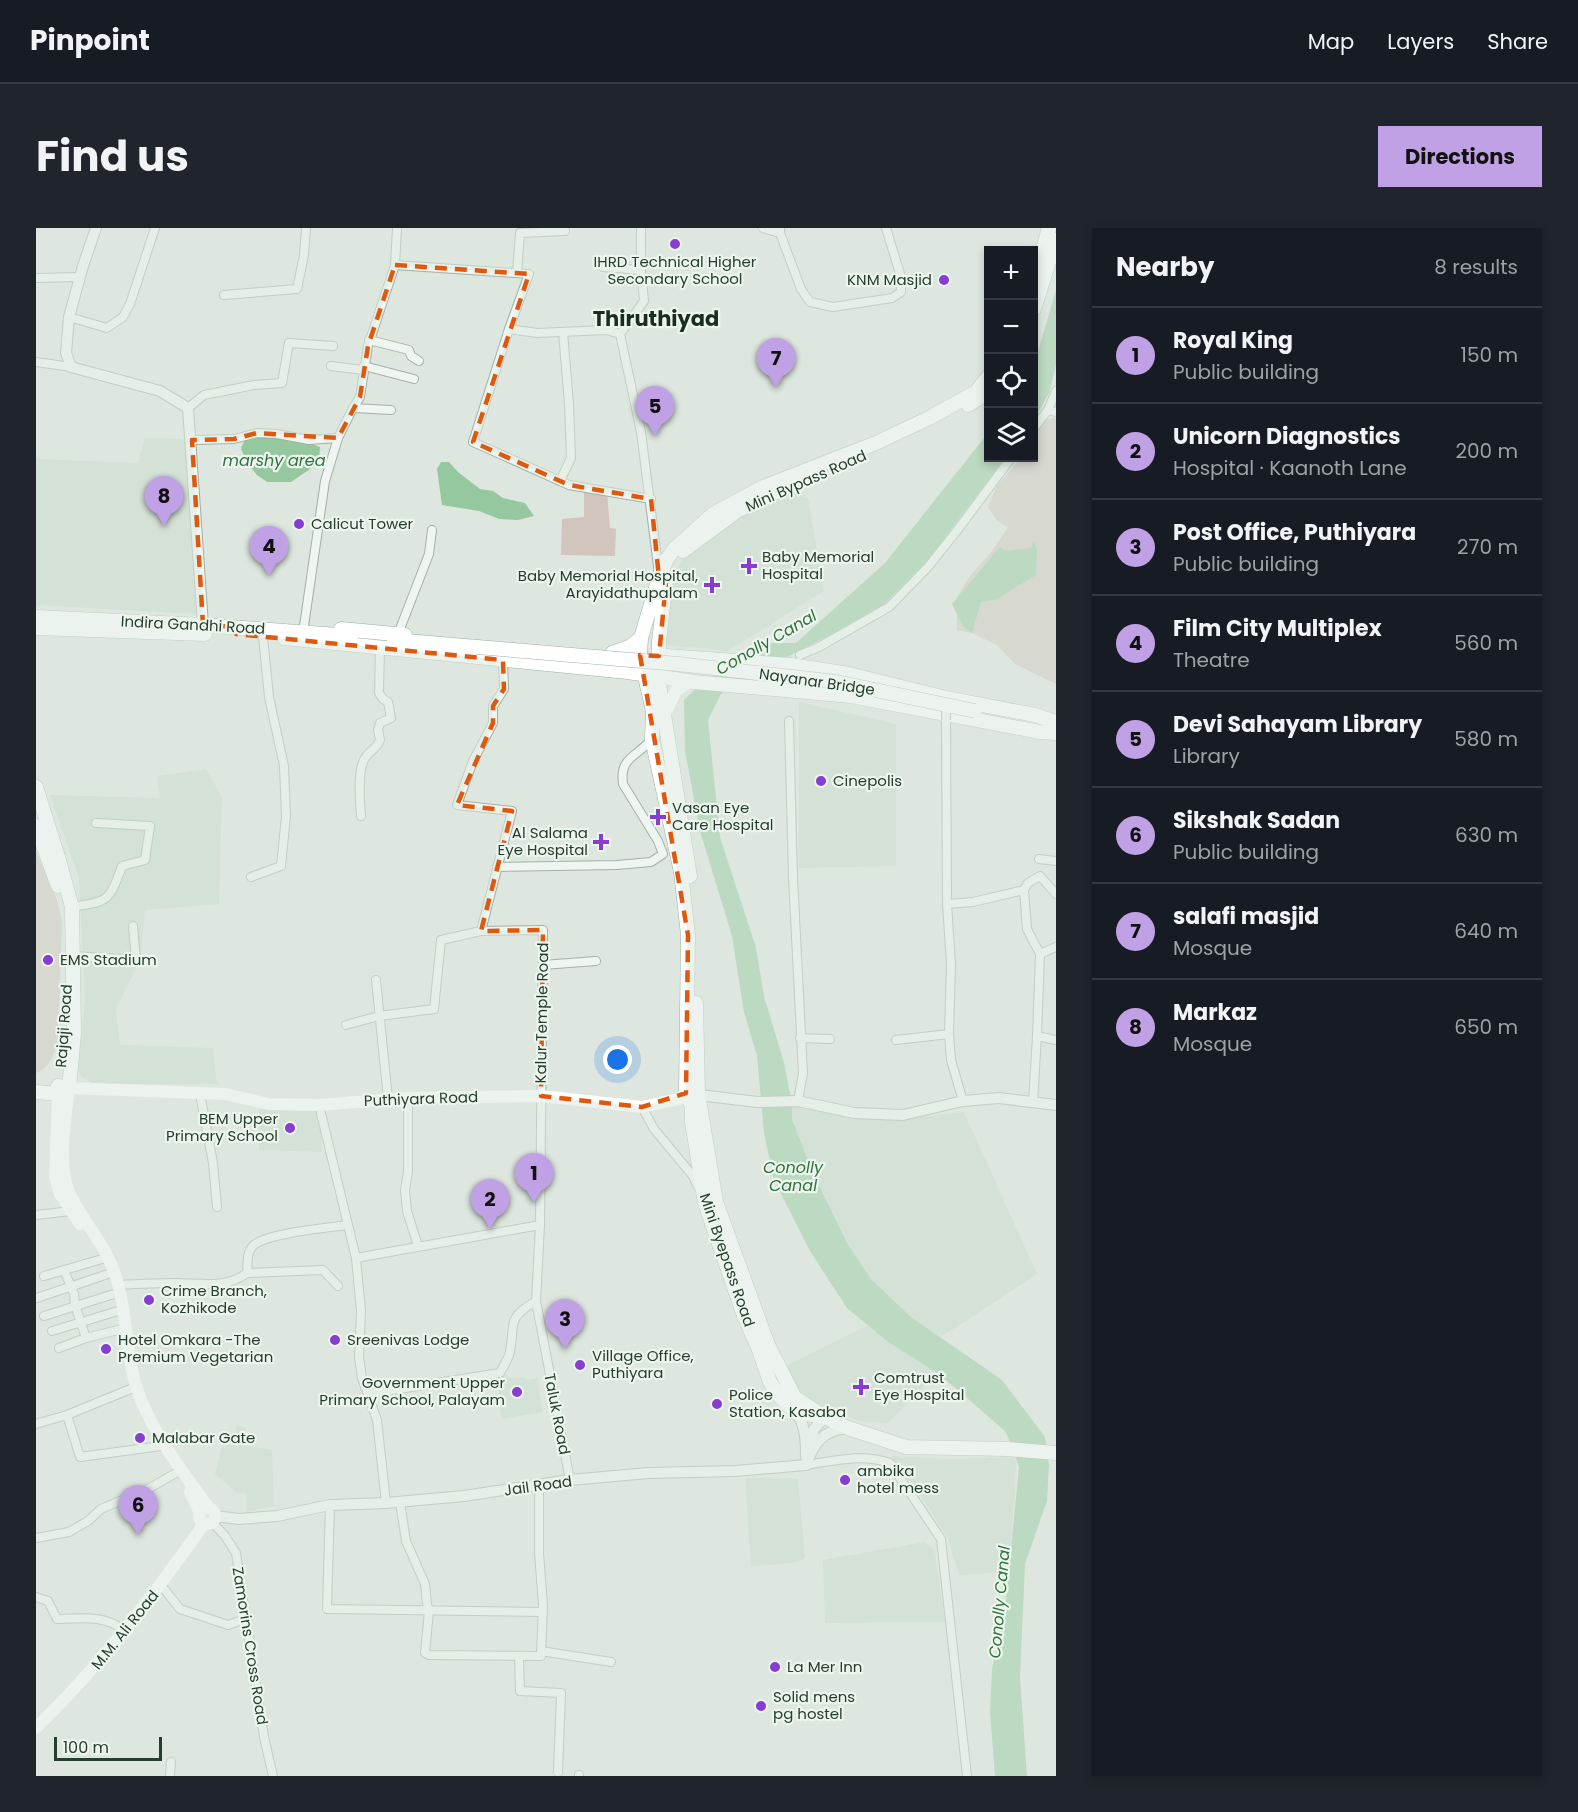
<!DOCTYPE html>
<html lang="en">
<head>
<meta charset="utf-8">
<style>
  :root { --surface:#171b24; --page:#20242c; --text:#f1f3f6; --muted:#9ea1a6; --line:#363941; --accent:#c1a1e5 }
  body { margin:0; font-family:Poppins,sans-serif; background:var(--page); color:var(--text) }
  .controls { position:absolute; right:18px; top:18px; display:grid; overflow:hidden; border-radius:0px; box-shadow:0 3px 9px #0003 }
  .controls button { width:54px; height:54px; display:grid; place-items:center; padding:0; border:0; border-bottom:2px solid var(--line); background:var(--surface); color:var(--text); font:30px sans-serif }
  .scale { position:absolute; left:18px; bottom:15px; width:108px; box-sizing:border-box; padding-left:6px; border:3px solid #263e2d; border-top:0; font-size:16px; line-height:21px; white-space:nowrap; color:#263e2d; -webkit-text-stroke:4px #ecf5ee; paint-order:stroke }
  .you { position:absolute; left:582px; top:832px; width:21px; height:21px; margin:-15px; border:4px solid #fff; border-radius:50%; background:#1a73e8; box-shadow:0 0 0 9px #1a73e833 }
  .badge { display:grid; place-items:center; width:39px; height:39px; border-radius:50%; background:var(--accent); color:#111; font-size:20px; font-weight:700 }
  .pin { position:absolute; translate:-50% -50px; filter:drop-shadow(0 2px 3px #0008) }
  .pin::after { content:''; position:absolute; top:32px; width:21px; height:18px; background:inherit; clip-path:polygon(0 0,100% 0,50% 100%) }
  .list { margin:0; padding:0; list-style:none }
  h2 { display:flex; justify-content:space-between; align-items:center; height:78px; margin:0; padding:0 24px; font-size:26px }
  h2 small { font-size:20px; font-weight:400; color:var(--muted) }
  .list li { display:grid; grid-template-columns:39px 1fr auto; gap:18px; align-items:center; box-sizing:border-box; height:96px; padding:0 24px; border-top:2px solid var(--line) }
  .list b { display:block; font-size:22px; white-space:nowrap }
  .list p { margin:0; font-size:20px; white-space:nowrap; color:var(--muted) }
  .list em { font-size:20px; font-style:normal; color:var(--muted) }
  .icon { flex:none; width:33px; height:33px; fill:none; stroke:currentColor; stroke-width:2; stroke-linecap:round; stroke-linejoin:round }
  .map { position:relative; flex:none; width:1020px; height:1548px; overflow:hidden; border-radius:0px }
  header { display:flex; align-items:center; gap:36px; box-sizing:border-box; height:84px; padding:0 30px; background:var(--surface); border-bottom:2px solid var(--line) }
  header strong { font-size:28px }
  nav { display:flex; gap:33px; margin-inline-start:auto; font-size:21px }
  .intro { display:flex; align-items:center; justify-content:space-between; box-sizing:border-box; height:144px; padding:0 36px }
  h1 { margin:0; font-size:42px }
  .button { padding:15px 27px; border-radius:0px; background:var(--accent); color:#111; font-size:21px; font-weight:700 }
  main { display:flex; gap:36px; padding:0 36px }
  aside { flex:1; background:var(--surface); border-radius:0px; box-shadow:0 3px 9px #0003 }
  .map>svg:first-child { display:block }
</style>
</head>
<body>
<header>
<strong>Pinpoint</strong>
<nav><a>Map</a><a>Layers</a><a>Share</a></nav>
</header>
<div class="intro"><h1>Find us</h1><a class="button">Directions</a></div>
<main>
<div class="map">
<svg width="1020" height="1548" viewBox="0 0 1020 1548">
  <rect width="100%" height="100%" fill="#dde7df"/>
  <g fill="#cbd9ce">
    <polygon points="109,210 149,211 160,386 0,377 0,231 102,235"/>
    <polygon points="751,263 772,270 788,363 692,423 631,417 626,388 633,350 650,327 708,283"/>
    <polygon points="763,474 860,496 860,638 763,640"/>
    <polygon points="170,541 186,569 183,676 109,682 104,732 80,781 84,817 177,820 181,856 57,856 46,849 41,840 49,773 43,650 14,567 124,570 121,548"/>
    <polygon points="756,875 866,891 928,884 1001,1046 905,1109 875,1089 835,1051 811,1015 777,945 756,891"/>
    <polygon points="284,878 286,924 223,922 223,879"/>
    <polygon points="831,1098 901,1145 852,1195 826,1194 770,1172 748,1139"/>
    <polygon points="471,1147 473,1150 488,1149 491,1152 501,1150 507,1184 466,1191 463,1172 464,1171 459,1149"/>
    <polygon points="200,1198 209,1199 212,1218 236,1222 238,1278 210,1284 211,1266 201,1265 179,1246 186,1218 199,1216"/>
    <polygon points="855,1228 916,1231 977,1229 980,1234 979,1265 972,1344 923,1347 912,1310 885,1268"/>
    <polygon points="709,1250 762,1251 769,1330 762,1334 715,1339"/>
    <polygon points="889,1314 899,1323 909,1394 789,1395 787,1332"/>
  </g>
  <g fill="#d1c5be">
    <polygon points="1020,190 1020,456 979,436 961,417 936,405 921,402 920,371 933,349 956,323 972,299 961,293 952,279 960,259 985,230 998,230 998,207 1008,192"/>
    <polygon points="548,264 571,264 574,300 580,301 579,328 525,327 526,291 548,289"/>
    <path d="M0,623L20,669L26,693L22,815C17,827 13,841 0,845Z"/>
  </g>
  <g fill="#96c89f">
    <polygon points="1020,62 1020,137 1013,165 998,192 998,137"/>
    <polygon points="952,205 952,230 969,230 892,332 847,377 792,408 707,451 685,466 672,492 684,609 720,720 728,768 748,835 756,875 756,891 777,945 811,1015 835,1051 875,1089 966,1152 1009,1209 1013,1237 1011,1273 989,1336 984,1449 991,1548 959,1548 954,1485 956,1441 969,1382 983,1239 970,1204 923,1163 901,1145 851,1113 811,1080 774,1023 738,952 728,905 721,828 708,784 696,708 664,603 649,523 648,472 669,452 735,415 760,415 849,335"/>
    <path d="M220,208C242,208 264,211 284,219L283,235L255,254H231L221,247L210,234L205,220L209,212Z"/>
    <polygon points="405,234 413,234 422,244 444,261 457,263 467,270 489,275 498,288 482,292 463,291 443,283 406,277 401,241"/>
    <polygon points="998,313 1001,322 1000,347 961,371 945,374 936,405 927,398 916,376 964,319 970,323 995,320"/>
  </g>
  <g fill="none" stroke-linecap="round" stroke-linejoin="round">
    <defs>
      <g id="minor">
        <polyline points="605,0 605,42 608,73 584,106 605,204 623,346"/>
        <polyline points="727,0 744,5 744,0"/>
        <polyline points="744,5 765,61 774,74 797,79 856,70 865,64 865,49 850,0"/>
        <polyline points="359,37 493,46 473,101"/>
        <polyline points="567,39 605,42"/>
        <polyline points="481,45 484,5 529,3"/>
        <polyline points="0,50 44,49"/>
        <polyline points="188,67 261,61 268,27 270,0"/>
        <polyline points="33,89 71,100 87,89 94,76 119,0"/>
        <polyline points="584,106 571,102 501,105 473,101 437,214 533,257 615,271"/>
        <polyline points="333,112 373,122 375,128 383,133"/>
        <polyline points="0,134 35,139"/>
        <polyline points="295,138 327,142"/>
        <polyline points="328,138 378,151"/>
        <polyline points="152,180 168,167 218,157 246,155 253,115 297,118"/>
        <polyline points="317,180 355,182"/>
        <polyline points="1012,182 1020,163"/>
        <polyline points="998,200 1012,182 1020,184"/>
        <polyline points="156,212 198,211 221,205 241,206 273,212 302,210"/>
        <polyline points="524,253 535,230 533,176 527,104"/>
        <polyline points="268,398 289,253 302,210 317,180 324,169 332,118 359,37 361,0"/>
        <polyline points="362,406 393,326 396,302"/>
        <polyline points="764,427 783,419 853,379 892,339 923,300 975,230"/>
        <polyline points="467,432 468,461 457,478 457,495 437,533 421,577 476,583 445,703 507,702 504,997 500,1073 534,1252"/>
        <polyline points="910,492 911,676 915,736 913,806"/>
        <polyline points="753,493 757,650 767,845 762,873"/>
        <path d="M325,588C324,574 321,542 329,530C333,523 340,522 344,512L342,502L344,495L355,490L352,474L347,471L343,465L344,419"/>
        <polyline points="1003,631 1020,633"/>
        <path d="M461,639L581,637L615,634L627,626L622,613L587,556C583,529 601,529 616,511"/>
        <polyline points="215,649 245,638 250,588 248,538 233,469 227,409"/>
        <polyline points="911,676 937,674 988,662"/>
        <path d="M36,679C74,673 73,673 86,638L109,632L114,598L60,595"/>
        <polyline points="1004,726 1020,719"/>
        <polyline points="37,728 100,732 97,698"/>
        <polyline points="507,737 560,733"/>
        <polyline points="340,752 352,871"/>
        <polyline points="310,797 343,788 398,781 405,712 445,703"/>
        <polyline points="1001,808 1004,726 991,701 988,662 992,655 1004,648 1020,666"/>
        <polyline points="764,810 794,811"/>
        <polyline points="860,812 913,806 915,832 927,873"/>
        <polyline points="164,866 177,935 181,979"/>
        <polyline points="372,870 372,944 369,962 371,983 382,1018"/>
        <polyline points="997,874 1001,808 1020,812"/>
        <polyline points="283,877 320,1030 325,1083 323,1129 326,1150 341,1192 350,1275"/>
        <polyline points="606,879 618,901 657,948 662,959"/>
        <polyline points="0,987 35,983"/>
        <polyline points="320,1030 504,997"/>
        <polyline points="28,1042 38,1066 39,1077 50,1110"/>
        <polyline points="211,1045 287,1042 302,1058"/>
        <polyline points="8,1048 66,1031"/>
        <path d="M82,1057C101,1056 120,1055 139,1055C164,1055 190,1061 211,1045C212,1036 210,1024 218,1017C232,1005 291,1000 311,997"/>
        <polyline points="1,1070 72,1046"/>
        <polyline points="8,1088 78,1066"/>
        <polyline points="16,1103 82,1083"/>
        <polyline points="23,1120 50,1110 86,1101"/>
        <path d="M332,1166L464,1145C467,1139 471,1133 473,1127C481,1098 467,1092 500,1073"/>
        <polyline points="31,1187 97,1160"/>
        <polyline points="0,1196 31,1187 44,1229 125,1218"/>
        <path d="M770,1237C799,1233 826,1225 854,1235L905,1311L931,1548"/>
        <polyline points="364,1274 370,1313 389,1356 391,1376 393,1383 389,1425 393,1427 505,1428 507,1377 503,1325 503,1257"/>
        <polyline points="294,1277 291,1381 506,1384"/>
        <polyline points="176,1294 189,1308 200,1325 228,1509 237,1548"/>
        <polyline points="0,1310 33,1304 52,1293 65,1281 110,1262 140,1245"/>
        <polyline points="125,1357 144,1381 192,1397 210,1391"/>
        <path d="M0,1369L12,1373L21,1391C46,1390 68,1387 88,1402"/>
        <polyline points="505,1423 575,1434"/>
        <polyline points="483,1429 484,1463 525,1465 522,1544"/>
        <polyline points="543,1547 543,1548"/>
        <polyline points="134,1548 135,1534"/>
      </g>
      <g id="tertiary">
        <polyline points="60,0 47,38 33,89 30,125 35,139 124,163 152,180 167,397"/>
        <polyline points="655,866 721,874 762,873 818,885 867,887 927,873 963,870 1020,877"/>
        <path d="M759,1184C770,1195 770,1215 770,1229"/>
        <polyline points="773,1222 778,1201 789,1189"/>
        <path d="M770,1237C778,1215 787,1202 812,1200"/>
        <polyline points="179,1288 203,1291 241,1288 294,1277 350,1275 428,1268 534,1252 612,1245 700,1243 770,1237"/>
      </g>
      <g id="primary">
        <polyline points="998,52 1013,0"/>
        <polyline points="998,81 1020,12"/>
        <polyline points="952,149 940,164 893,190 840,215 727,259 677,286 638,321 631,331 623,349 605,410 604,427 617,483 616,511 645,644 652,707 650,865 656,878 656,894 669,975 708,1088 723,1122 734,1154 744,1169 759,1184 789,1189 812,1200 870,1219 971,1221 1020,1225"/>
        <polyline points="932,177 952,165"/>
        <polyline points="647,323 701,283 766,252"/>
        <polyline points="630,352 623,413 622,449 654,648"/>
        <polyline points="0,389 167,397 315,408"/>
        <polyline points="0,400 169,406"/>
        <polyline points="305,401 369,407"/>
        <polyline points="248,410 592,444 658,454 815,468 1004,504 1020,505"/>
        <polyline points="358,412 441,419"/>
        <polyline points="576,425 595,418 605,410"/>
        <polyline points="630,428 755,437 813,446 910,470 999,487 1020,494"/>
        <polyline points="0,559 23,632 36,679 38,805 33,860 22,858 22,866 0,864"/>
        <polyline points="0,598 22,658"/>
        <polyline points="660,775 662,866 680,974 732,1117 759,1170 784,1186"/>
      </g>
    </defs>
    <use href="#minor" stroke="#a2b1a6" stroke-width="10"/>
    <use href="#tertiary" stroke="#a2b1a6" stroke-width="12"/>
    <use href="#primary" stroke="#9cb3a2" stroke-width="15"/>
    <use href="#minor" stroke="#eff5f1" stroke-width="8"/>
    <use href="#tertiary" stroke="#eff5f1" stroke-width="10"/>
    <g stroke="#fff" stroke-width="12">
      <polyline points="629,485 640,463 653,454"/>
      <polyline points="29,866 22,866 19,949 24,966 44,996"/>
      <polyline points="154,1264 164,1285"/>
      <path d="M173,1280C145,1242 113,1201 99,1155C90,1123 91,1088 82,1056C72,1017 48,997 33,964C21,936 30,889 33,860L189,866L232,876L283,877L372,870L505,868L606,879L643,871L650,865"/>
      <circle cx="171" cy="1288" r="8"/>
      <path d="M0,1500C64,1438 117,1368 168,1296"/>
    </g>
    <use href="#primary" stroke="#fff" stroke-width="14"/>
    <defs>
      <polyline id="minor-bridge" points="910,483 910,492"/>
      <polyline id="primary-bridge" points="441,419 642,436 801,454 939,483"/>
    </defs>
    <use href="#minor-bridge" stroke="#a2b1a6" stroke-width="10" stroke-linecap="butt"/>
    <use href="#primary-bridge" stroke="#9cb3a2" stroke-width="15" stroke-linecap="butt"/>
    <use href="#minor-bridge" stroke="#eff5f1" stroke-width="8"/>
    <use href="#primary-bridge" stroke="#fff" stroke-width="14"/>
  </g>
  <path d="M0 0H1020V1548H0ZM359,37L493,46L437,214L533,257L615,271L623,350L630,354L623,428L604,427L652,707L650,865L606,879L505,868L507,702L445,703L476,583L421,577L457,495V478L468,461L467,432L200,406V399L167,397L156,212L198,211L221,205L302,210L324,169L332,118Z" fill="#dde7df" fill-opacity=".55" fill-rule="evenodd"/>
  <path fill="none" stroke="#de580e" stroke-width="4.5" stroke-dasharray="12 8" stroke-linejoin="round" d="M359,37L493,46L437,214L533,257L615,271L623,350L630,354L623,428L604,427L652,707L650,865L606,879L505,868L507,702L445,703L476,583L421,577L457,495V478L468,461L467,432L200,406V399L167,397L156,212L198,211L221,205L302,210L324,169L332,118Z"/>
  <g fill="#873dd0" stroke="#ecf5ee" stroke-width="2">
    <circle cx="639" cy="16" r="6"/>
    <circle cx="908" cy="52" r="6"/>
    <circle cx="263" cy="296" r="6"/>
    <path d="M710 329h6v6h6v6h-6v6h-6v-6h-6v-6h6z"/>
    <path d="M673 348h6v6h6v6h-6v6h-6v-6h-6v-6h6z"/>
    <circle cx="785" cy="553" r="6"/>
    <path d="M619 580h6v6h6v6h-6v6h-6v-6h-6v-6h6z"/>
    <path d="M562 605h6v6h6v6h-6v6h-6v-6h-6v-6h6z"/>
    <circle cx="12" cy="732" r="6"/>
    <circle cx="254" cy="900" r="6"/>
    <circle cx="113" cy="1072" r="6"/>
    <circle cx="299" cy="1112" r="6"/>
    <circle cx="70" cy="1121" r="6"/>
    <circle cx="544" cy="1137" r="6"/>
    <path d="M822 1150h6v6h6v6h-6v6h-6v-6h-6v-6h6z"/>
    <circle cx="481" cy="1164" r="6"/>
    <circle cx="681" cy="1176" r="6"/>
    <circle cx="104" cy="1210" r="6"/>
    <circle cx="809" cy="1252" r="6"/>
    <circle cx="739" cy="1439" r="6"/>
    <circle cx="725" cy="1478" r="6"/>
  </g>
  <g text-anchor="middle" stroke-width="4.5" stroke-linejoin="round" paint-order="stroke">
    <g font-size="15" fill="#263e2d" stroke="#ecf5ee" text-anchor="start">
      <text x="639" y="39" text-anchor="middle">IHRD Technical Higher<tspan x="639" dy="17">Secondary School</tspan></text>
      <text x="896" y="57" text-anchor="end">KNM Masjid</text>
      <text x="275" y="301">Calicut Tower</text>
      <text x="726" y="334">Baby Memorial<tspan x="726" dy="17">Hospital</tspan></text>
      <text x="662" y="353" text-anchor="end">Baby Memorial Hospital,<tspan x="662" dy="17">Arayidathupalam</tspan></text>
      <text x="797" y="558">Cinepolis</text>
      <text x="636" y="585">Vasan Eye<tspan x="636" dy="17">Care Hospital</tspan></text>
      <text x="552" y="610" text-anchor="end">Al Salama<tspan x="552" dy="17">Eye Hospital</tspan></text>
      <text x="24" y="737">EMS Stadium</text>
      <text x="242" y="896" text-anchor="end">BEM Upper<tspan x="242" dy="17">Primary School</tspan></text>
      <text x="125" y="1068">Crime Branch,<tspan x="125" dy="17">Kozhikode</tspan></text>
      <text x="82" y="1117">Hotel Omkara -The<tspan x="82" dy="17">Premium Vegetarian</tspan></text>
      <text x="311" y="1117">Sreenivas Lodge</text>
      <text x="556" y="1133">Village Office,<tspan x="556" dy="17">Puthiyara</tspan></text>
      <text x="838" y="1155">Comtrust<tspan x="838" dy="17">Eye Hospital</tspan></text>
      <text x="469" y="1160" text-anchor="end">Government Upper<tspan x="469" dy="17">Primary School, Palayam</tspan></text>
      <text x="693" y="1172">Police<tspan x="693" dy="17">Station, Kasaba</tspan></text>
      <text x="116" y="1215">Malabar Gate</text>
      <text x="821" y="1248">ambika<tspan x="821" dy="17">hotel mess</tspan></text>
      <text x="751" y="1444">La Mer Inn</text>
      <text x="737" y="1474">Solid mens<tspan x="737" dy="17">pg hostel</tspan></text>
    </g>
    <g font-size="15" fill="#263e2d" stroke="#ecf5ee">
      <text transform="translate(770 253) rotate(-24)" y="5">Mini Bypass Road</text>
      <text transform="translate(157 397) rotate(3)" y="5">Indira Gandhi Road</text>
      <text transform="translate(781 454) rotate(8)" y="5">Nayanar Bridge</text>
      <text transform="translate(506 785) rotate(-89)" y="5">Kalur Temple Road</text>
      <text transform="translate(28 798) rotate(-86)" y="5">Rajaji Road</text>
      <text transform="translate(385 871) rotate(-2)" y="5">Puthiyara Road</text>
      <text transform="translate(691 1032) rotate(71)" y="5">Mini Byepass Road</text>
      <text transform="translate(521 1186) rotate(79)" y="5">Taluk Road</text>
      <text transform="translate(502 1258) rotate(-8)" y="5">Jail Road</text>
      <text transform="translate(89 1402) rotate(-51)" y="5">M.M. Ali Road</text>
      <text transform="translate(214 1418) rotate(81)" y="5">Zamorins Cross Road</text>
    </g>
    <g font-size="16" font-style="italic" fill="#30723d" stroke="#ecf5ee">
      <text x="238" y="238">marshy area</text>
      <text transform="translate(730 414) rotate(-30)" y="6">Conolly Canal</text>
      <text x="757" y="945">Conolly<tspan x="757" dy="18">Canal</tspan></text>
      <text transform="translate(963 1374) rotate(-85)" y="6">Conolly Canal</text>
    </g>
    <g font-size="21" font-weight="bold" fill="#182e1f" stroke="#ecf5ee">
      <text x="620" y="98">Thiruthiyad</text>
    </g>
  </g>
</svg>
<div class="controls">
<button>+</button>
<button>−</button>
<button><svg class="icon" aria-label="locate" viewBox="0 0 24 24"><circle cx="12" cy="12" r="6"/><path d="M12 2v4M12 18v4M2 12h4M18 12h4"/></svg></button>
<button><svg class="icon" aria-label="layers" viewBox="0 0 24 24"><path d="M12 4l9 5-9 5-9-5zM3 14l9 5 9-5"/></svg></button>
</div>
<div class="scale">100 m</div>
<div class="you"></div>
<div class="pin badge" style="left:498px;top:975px">1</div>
<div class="pin badge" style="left:454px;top:1001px">2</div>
<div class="pin badge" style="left:529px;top:1121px">3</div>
<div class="pin badge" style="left:233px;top:348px">4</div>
<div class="pin badge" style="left:619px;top:208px">5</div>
<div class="pin badge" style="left:102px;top:1307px">6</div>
<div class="pin badge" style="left:740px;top:160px">7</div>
<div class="pin badge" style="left:128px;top:298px">8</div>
</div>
<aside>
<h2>Nearby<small>8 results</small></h2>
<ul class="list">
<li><span class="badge">1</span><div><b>Royal King</b><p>Public building</p></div><em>150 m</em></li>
<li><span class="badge">2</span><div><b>Unicorn Diagnostics</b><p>Hospital · Kaanoth Lane</p></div><em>200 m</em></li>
<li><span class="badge">3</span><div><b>Post Office, Puthiyara</b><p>Public building</p></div><em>270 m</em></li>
<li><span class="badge">4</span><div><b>Film City Multiplex</b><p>Theatre</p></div><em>560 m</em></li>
<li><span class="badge">5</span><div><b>Devi Sahayam Library</b><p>Library</p></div><em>580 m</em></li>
<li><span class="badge">6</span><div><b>Sikshak Sadan</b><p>Public building</p></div><em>630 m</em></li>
<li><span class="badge">7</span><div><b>salafi masjid</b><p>Mosque</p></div><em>640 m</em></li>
<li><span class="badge">8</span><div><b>Markaz</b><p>Mosque</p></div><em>650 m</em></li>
</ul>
</aside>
</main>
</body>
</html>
